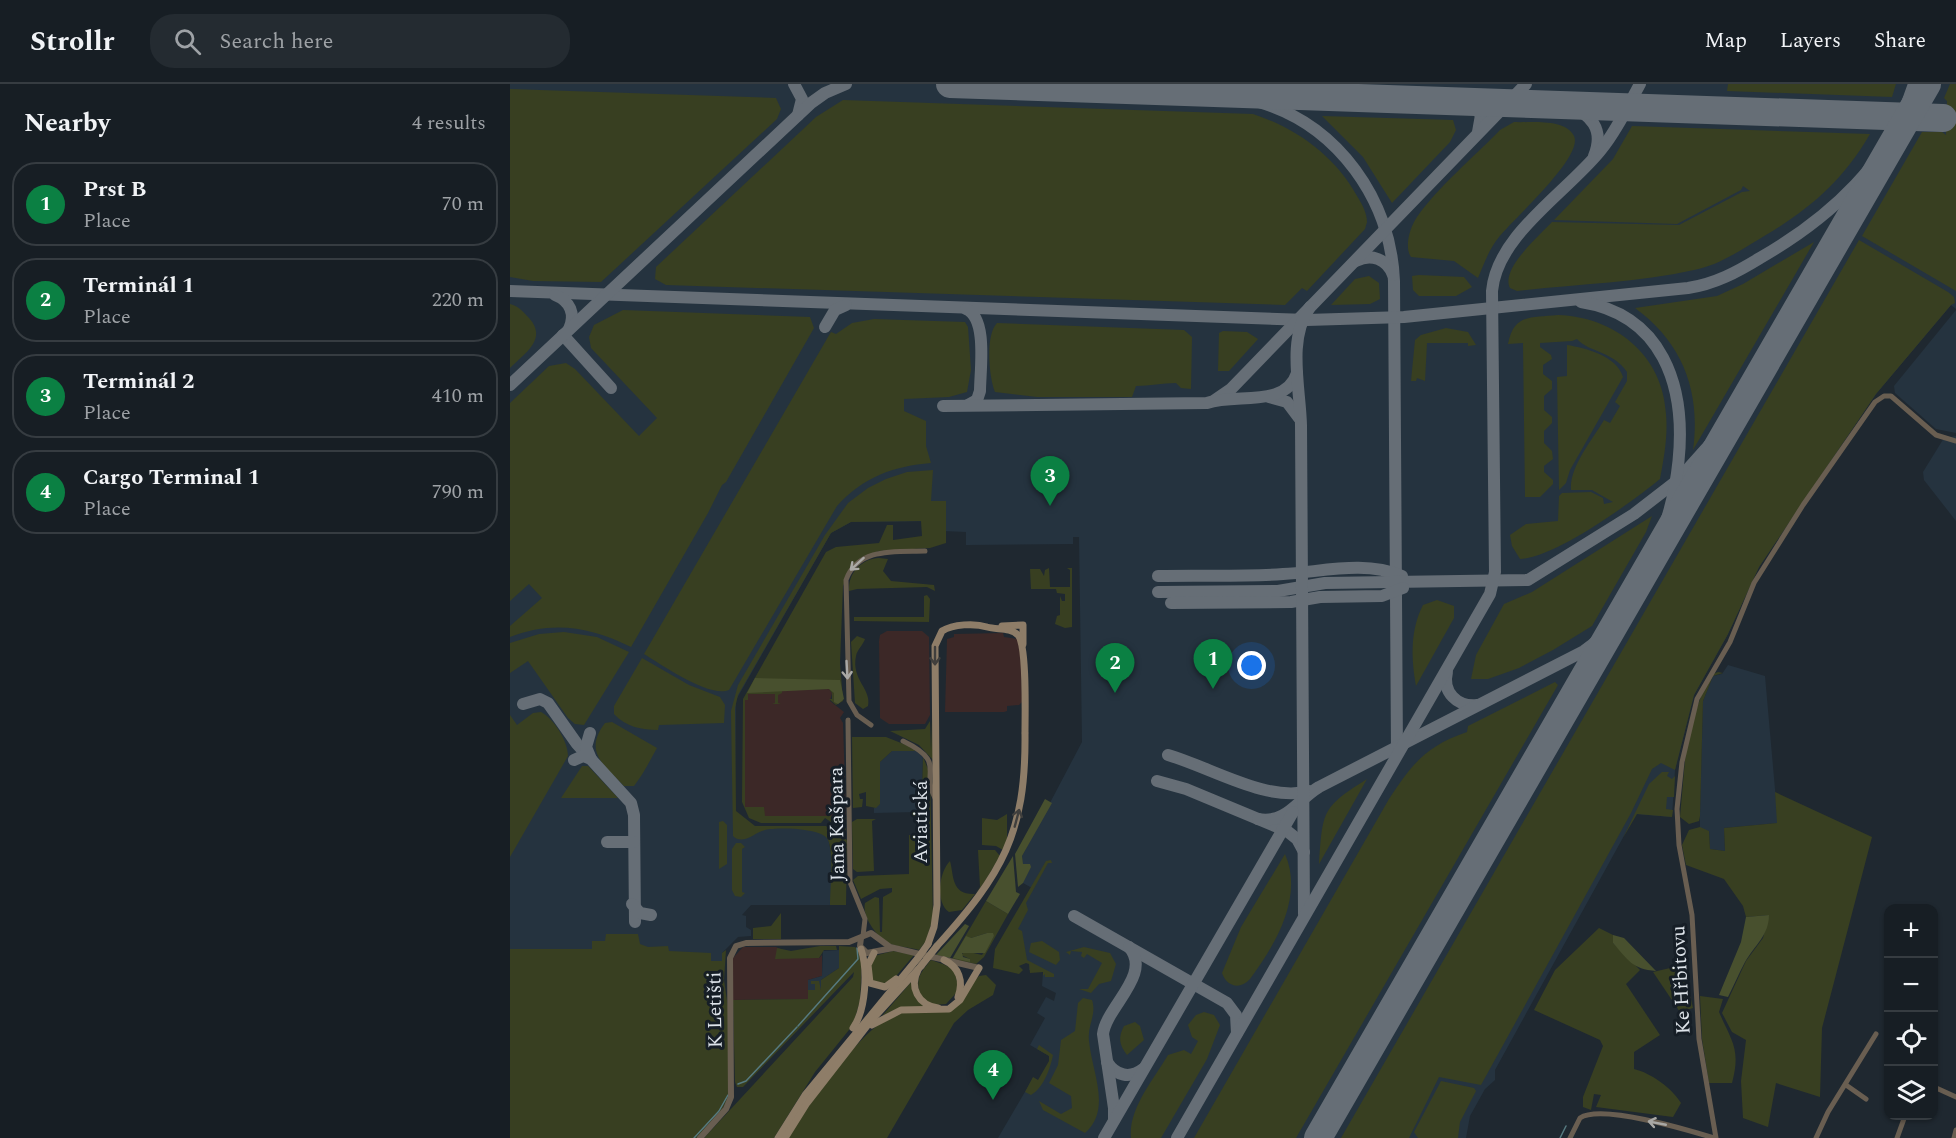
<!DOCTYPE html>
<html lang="en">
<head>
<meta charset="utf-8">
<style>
  :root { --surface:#171e24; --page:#242b31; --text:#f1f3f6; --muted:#9ea2a6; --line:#363c41; --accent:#0b8043 }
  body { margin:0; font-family:Spectral,serif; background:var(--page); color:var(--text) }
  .controls { position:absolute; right:18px; bottom:18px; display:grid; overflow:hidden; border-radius:12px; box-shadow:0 2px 4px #0004 }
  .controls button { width:54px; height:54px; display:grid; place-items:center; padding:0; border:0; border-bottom:2px solid var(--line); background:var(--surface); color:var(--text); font:30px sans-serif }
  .you { position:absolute; left:742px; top:582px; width:21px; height:21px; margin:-15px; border:4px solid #fff; border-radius:50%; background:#1a73e8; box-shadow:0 0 0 9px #1a73e833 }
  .badge { display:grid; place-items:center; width:39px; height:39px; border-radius:50%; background:var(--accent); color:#fff; font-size:20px; font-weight:700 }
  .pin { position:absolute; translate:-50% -50px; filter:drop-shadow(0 2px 3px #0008) }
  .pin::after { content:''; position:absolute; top:32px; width:21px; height:18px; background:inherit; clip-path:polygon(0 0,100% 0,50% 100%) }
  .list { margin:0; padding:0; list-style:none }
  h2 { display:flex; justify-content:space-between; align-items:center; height:78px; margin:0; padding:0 24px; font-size:26px }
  h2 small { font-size:20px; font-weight:400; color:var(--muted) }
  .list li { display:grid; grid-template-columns:39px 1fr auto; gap:18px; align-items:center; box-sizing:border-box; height:84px; margin:0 12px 12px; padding:0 12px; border:2px solid var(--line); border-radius:24px }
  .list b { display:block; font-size:22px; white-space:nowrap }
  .list p { margin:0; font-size:20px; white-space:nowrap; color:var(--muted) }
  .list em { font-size:20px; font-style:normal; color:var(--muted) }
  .icon { flex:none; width:33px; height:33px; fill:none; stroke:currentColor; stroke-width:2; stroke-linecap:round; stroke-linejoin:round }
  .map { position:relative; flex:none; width:1446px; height:1054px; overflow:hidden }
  header { display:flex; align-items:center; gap:36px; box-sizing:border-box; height:84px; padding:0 30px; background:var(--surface); border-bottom:2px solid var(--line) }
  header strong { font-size:28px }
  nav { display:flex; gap:33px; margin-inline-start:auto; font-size:21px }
  .search { width:420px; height:54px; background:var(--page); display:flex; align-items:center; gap:15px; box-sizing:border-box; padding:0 21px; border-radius:24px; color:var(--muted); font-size:22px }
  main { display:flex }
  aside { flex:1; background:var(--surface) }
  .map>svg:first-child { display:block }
</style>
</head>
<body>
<header>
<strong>Strollr</strong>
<div class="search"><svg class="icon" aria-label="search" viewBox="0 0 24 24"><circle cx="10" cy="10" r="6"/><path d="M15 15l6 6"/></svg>Search here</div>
<nav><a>Map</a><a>Layers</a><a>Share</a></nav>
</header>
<main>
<aside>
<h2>Nearby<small>4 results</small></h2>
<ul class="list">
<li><span class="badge">1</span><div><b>Prst B</b><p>Place</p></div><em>70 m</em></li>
<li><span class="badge">2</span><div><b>Terminál 1</b><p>Place</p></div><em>220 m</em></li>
<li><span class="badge">3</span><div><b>Terminál 2</b><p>Place</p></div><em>410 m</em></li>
<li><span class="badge">4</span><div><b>Cargo Terminal 1</b><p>Place</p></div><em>790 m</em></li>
</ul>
</aside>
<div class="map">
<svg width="1446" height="1054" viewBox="0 0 1446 1054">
  <rect width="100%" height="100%" fill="#1f2830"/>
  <g fill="#3c2827">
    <polygon points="377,547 412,547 419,553 420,631 415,640 379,640 370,634 369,557 370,551"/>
    <polygon points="493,549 494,553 508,555 511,562 512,618 509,621 497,622 497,627 494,628 435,628 437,555 444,553 444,550"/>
    <polygon points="319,605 322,609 320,617 334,628 330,634 333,639 336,732 254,732 235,723 234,616 238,610 261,610 272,606"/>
    <polygon points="233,863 266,863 291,874 309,874 312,871 312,892 298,896 298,915 223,916 223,874"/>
  </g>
  <g fill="#25333f">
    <polygon points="0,0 1446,0 1446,225 1441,221 1366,310 1249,483 1218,550 1184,611 1165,686 1162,733 1126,730 985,986 985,996 975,1005 960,1032 956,1054 488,1054 523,994 529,998 541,977 541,973 520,961 535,934 527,929 536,913 544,917 546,909 532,902 533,888 519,886 520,879 514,876 506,850 508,827 522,804 513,799 512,772 572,658 569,453 563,453 563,460 456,461 456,448 433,447 432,437 341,438 321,449 226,616 225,727 231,732 231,744 316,743 331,821 241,821 232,831 236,832 236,843 241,846 241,852 228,853 212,869 213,972 0,1054"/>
    <polygon points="1446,226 1446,349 1426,345 1385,309 1384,302"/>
    <polygon points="1446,352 1446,437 1414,396 1413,388 1434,354"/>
    <polygon points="1218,581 1255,592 1268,739 1214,744 1215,767 1200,765 1199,747 1190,745 1190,729 1193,617 1203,592 1212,590"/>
    <polygon points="382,667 406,667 413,673 412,710 416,710 416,716 413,716 407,728 364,729 364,724 370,720 370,678"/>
    <polygon points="329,866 329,884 311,896 311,906 305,900 305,906 298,906 298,896 312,892 313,867"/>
  </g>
  <g fill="#383f21" fill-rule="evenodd">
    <polygon points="1218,0 1386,0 1382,13 1217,7"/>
    <polygon points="1440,0 1446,0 1446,207 1352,152 1412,48 1432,48 1436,51 1437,17 1434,14"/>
    <polygon points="0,5 266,14 271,25 267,35 91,198 23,197 0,193"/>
    <path d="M333,16L743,30C786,44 825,72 847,112C852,120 857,129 857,138L855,145L797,207L792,204L775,221L156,201L145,195L146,183L306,33Z"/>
    <polygon points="812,32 943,36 946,46 940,58 882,119 853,73"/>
    <path d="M1004,38C1020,39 1055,34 1064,52C1074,73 1002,136 989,153C979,165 974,180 968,194L944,177L901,173C894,163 900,143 907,133C927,104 965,72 990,46Z"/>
    <path d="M1122,42L1360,50C1330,102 1293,130 1241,160C1223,171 1205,182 1184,186C1126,199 1065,200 1007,207L1000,204C990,185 1030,151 1042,138L1169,141L1232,108L1240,107L1233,102L1231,106L1167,140L1044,136L1103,75Z"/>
    <polygon points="1349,156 1438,208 1444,213 1445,219 1441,221 1366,310 1249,483 1218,550 1184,611 1165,686 1151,679 1142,685 1121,729 971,1001 929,993 899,1054 831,1054"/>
    <path d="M1304,158L1183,366C1191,308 1173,259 1125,224L1207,212L1233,200Z"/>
    <polygon points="909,191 954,193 962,203 946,212 909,212 903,206 902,192"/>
    <polygon points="859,192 869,199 870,215 860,220 821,221 845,195"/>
    <path d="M0,220C9,222 13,228 19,234C38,255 15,269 0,284Z"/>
    <path d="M113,226L300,233L304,244L216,398L212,401L198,429L121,563C81,543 43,536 0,553V542L32,514L19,500L0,517V319L39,282L56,279L65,285L129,352L147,334L81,264L79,253L84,241Z"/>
    <path d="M1048,231C1105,233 1153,271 1156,330C1158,352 1154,374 1150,395C1122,418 1045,474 1010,475L1002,462L1000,451L1016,440L1048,437L1049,412L1052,409L1081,408L1093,414L1094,420L1103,418L1082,406H1061C1059,383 1083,355 1094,336L1100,339L1110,322L1105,318L1117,297V288C1103,267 1078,268 1067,255L1062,257L1030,259V263L1041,271L1042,275L1033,281V290L1042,297V305L1034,312V326L1042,333V339L1034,347V359L1042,367L1043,375L1034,382V388L1043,396V400L1030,413H1015L1013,259L998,260C1004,229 1022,234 1048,231Z"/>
    <path d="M364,235L455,238L458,243L461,286L457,308L439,313L394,315V327L416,337V362L421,379C384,382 353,393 327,422L219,606C199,614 152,581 134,570L318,253L321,248L326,250L342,239Z"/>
    <path d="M487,239L674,246L682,253L681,305L671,304L666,299C652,299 640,302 626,302L622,313H527L485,308C479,294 475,251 487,239Z"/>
    <polygon points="936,244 958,248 966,261 958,262 958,259 917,259 915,297 907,294 906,297 901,297 905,256 911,251"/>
    <polygon points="713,247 737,248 748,255 719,287 708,287 709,249"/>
    <path d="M1057,261C1076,264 1107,272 1113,293L1060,386L1056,399L1049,406L1047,293L1057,292Z"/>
    <path d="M423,386L421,417H436V459L420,464L369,467L352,473L342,481L333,502L330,579L333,617L326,621L319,615H322V609L319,605L272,606V609L268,611V619L271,620H262L265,619V610H238V616H235V723H254L255,732H336V748L315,734L311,739H251L239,734L232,718L233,615L316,468L326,463L369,459L377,441H383V456L412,452L411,437L341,438L321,449L228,611L225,624L226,727L245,742H316L337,756L336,821H320C320,806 324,769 318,756C313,744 268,743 255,746C245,748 233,762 223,752L221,627L228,601L315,451L338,419L358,404L376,395L397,388Z"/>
    <polygon points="1142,432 1136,448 1082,542 1043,566 1009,584 978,595 961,595 966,571 994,520 1022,508"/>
    <path d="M369,474L378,475L373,487L381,497L424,501L425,507L417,503L347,505L339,507C338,489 351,475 369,474Z"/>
    <polygon points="539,484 540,503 560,503 560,486 557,484 562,484 562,543 555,544 545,540 547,532 550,531 550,512 552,517 555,517 555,510 547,509 546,505 521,505 520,485 530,485 534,492 535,486"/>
    <polygon points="417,511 420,515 419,538 344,537 344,533 414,533 414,512"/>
    <path d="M927,516L944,522V534L906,602C901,575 900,546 913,521Z"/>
    <polygon points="54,548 87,553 119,568 74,641 65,640 58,634 18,577 0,589 0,559 29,550"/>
    <path d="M347,552L355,555C353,561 347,566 346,572C341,596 362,605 358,622L353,625L345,619L341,558Z"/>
    <path d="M132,574L179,601L210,613L215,621L214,639L149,641L148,646C132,646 116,643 104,630V622Z"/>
    <polygon points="1208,588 1213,589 1203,592 1193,617 1190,732 1189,737 1179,740 1170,733 1176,665 1185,629 1193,607 1203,590"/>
    <path d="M1045,598L1048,601L786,1054H684L879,715C902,680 916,662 957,648L958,642Z"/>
    <path d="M31,628C44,635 58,657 58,672L0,773V631L7,641L23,629Z"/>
    <polygon points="422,635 423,676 409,661 380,647 415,645 420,637 421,667"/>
    <path d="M102,638L147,664C139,678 134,689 124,702H114C94,681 73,668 95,639Z"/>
    <polygon points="342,653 376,653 406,665 404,667 382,667 370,678 370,720 366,724 356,722 356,708 349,710 350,715 353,715 352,723 343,724"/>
    <path d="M413,673L420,690L423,834L416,857L409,866C400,863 385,863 376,858C365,850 352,832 355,819L365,813L369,814L370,848H372L373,813L382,808V804L370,805L351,815L343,796L348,792L399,790V751L411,752L410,738L400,729L408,727L412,716H416V710H412Z"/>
    <polygon points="72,682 78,682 108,714 51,714"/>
    <polygon points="1152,688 1159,688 1157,692 1162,695 1165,692 1164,713 1157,713 1156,725 1163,726 1162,733 1127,730 1113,754 1139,700"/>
    <path d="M857,695L809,780C813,727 811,724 857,695Z"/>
    <polygon points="1265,708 1362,753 1312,944 1310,1013 1266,999 1258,1043 1233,1034 1231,997 1236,956 1222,948 1212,929 1236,877 1253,854 1259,831 1236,833 1233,822 1214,795 1176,781 1172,761 1179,746 1190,743 1199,747 1200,765 1215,767 1214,744 1267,739"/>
    <polygon points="497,730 497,755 493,766 486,762 472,761 472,734 487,736"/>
    <polygon points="347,735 366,735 362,737 364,787 347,788 343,785 342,738"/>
    <polygon points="213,737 217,741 217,780 209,785 209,738"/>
    <polygon points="226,759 231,759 235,763 232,765 232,808 235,809 231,813 225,812 222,806 222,765"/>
    <path d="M468,766H485L490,772L474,799L452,826L439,828C425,818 429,788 440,777C444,792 441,811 465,810L470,803Z"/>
    <path d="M775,770C794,813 765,861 740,895C730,906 717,903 712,889L731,843Z"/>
    <polygon points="541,776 542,779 538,779 516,819 518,826 508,845 512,847 517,876 544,890 544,893 535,893 535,890 533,892 533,888 520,889 519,880 516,879 509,882 513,886 509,890 483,884 485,865 536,777"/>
    <path d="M476,817L498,830L474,873L466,880L442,875ZM477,849L484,852L472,871L455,867L451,871L460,875L443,874L461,854Z"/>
    <polygon points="271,829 271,855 243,855 243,844 261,842"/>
    <path d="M1089,844L1103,851V859L1130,886L1116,900L1150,951L1124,968V985C1141,989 1162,1004 1171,1019L1163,1033L1086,1023L1091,1011L1084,1010L1081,1026L1073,1023V1013L1093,962L1090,956L1024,926L1045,886Z"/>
    <polygon points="96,850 128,850 130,860 138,863 158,862 159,867 201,869 201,877 212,877 212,869 216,866 214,896 218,923 219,1012 211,1028 187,1054 0,1054 0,865 82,865 82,857 95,857"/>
    <polygon points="532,857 549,868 550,876 546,881 519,868 521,859"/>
    <polygon points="310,862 326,862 327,866 314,866 309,874 265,875 267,864 281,867"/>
    <polygon points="329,862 345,863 350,868 352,876 350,917 343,941 305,988 264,1054 194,1054 343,893 344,888 233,1003 227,1003 225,998 223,916 298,915 298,906 305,906 305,900 301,900 301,897 309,897 311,906 311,896 329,884"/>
    <polygon points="574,863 600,869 606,880 601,897 589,900 581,909 569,905 578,905 592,879 577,870 574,874 571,872 572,868 561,867 560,871 556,868"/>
    <polygon points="383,867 404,871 381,898 366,900 360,893 360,881 364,872"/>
    <path d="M421,876C442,883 447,884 448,907L436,920L424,921L411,914C405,896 409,890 421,876Z"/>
    <polygon points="1173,881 1183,924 1170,928 1143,888"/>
    <path d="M476,891L486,901L483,911L458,926L444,939L377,1054H278C298,1022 351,943 386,930C401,925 420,930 436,927L469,892Z"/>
    <polygon points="402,897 417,923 384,926 372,932"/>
    <path d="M1190,912L1213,915L1209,928C1222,958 1231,965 1222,999H1199L1192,955Z"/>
    <path d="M573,914L582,916C587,931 577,941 579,957C582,989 602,1025 575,1049L533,1026L529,1017L551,1030L562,1024L561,1012L539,999L548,981L551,956L565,947L568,919Z"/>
    <path d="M694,928L704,931L710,941L697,975L651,1054H621C618,1025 644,995 658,971L674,966L681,970L688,957L682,953L678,941L686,931Z"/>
    <path d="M625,938L630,942L634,956L617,971C609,961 608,953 614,942Z"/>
    <path d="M529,961L543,971C540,986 533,1004 521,1011L515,1008L523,993L528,996L539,977V972L527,965Z"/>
    <polygon points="931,997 964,1004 966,1007 950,1038 948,1054 908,1054 904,1048"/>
  </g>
  <g fill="#48502e">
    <polygon points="245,594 330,596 334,615 328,620 324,618 324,609 319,605 237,609"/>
    <polygon points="535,715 542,719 512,772 513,780 520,780 521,783 513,799 508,803 505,770"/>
    <polygon points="503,772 506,808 510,810 498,830 476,817"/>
    <path d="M1259,831C1259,851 1245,861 1235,878C1229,889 1224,901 1218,913L1209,911L1231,858L1236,833Z"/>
    <polygon points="455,840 459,842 440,874 426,871"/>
    <polygon points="477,849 483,849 484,852 475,869 452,869 453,873 460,875 460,878 443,874 456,852 461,854"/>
    <path d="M1103,851L1114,854L1146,887C1122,885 1118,876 1103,859Z"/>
  </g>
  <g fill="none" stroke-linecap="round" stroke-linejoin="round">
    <g stroke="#567a80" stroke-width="1.5">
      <polyline points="288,942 348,875 347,864"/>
      <polyline points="228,1000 236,997 287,943"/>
      <polyline points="184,1054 209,1027 218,1011"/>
      <polyline points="1050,1054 1056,1042"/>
    </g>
    <g stroke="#666e76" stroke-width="12">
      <polyline points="284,0 292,15 288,31"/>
      <path d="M662,8C691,10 720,9 749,18C828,41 881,116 884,197L887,669"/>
      <polyline points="914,16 962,20 971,31 968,48"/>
      <polyline points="1395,25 1404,0"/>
      <path d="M992,26C1025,10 1106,18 1084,72"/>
      <polyline points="1350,114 1364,89"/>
      <path d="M846,177C861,169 877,175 883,191"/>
      <path d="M0,207L797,236L894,233L1178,204C1205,200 1227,188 1250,174C1330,128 1369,82 1415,3"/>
      <path d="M45,211C60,217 66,230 59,245"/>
      <path d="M456,225C478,234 470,286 470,307L467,316L458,321"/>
      <polyline points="315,243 325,226 336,221"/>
      <polyline points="53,251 101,304"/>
      <polyline points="0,301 301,19 315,9 336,0"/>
      <polyline points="759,313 777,318 789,334"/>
      <polyline points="705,316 721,305 1016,0"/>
      <path d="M433,322L697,319C727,309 776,324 787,289"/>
      <path d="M648,492C689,491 731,493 773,490C812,488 854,476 892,492"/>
      <polyline points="648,508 768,507 815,499 1018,496 1124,430 1168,396 1219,339 1257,278"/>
      <polyline points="661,519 781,518 810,513 872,512 893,504"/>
      <path d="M937,588C932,608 947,623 967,621"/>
      <polyline points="13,620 30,615 38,619 67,660 121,719 124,731 125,838"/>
      <path d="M658,671C700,683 758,719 799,707"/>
      <polyline points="64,676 73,672 81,675 76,663 80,649"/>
      <polyline points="647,697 676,705 777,747 787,755 794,768"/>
      <path d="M748,735C777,740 787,716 809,703L1074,567C1168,501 1233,243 1071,218"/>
      <polyline points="97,758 124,758"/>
      <polyline points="122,820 130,829 141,831"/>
      <path d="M794,830L791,341C790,303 777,255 800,223"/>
      <polyline points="564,832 717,919 726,931 727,949"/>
      <path d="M597,978C606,992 620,995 633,985"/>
      <path d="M604,1035V1024L593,950C596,923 643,890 619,863"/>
      <polyline points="594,1054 783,728"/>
      <path d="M667,1054L980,510L985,488L982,207C987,151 1056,109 1090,67C1106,48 1118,22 1130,0"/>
    </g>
    <g stroke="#666e76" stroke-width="28">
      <polyline points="440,0 1433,34"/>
      <polyline points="808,1054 1417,0"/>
    </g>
    <g stroke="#695e51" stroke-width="5">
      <polyline points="338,636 340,798 355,835 353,852"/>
      <path d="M361,641L347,631L339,617L336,496C348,463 386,468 415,467"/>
      <path d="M393,657C438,679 410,687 425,714"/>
      <polyline points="1336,1001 1356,1015"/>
      <polyline points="1424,1003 1446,1013"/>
      <path d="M1060,1054L1070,1034C1091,1020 1178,1046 1204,1054"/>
      <polyline points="1206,1054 1189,955 1182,831 1169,761 1167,725 1172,678 1187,615 1220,558 1244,499 1293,421 1365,318 1374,312 1381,312 1426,351 1446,357"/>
      <polyline points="1306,1054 1318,1028 1366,950"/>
      <polyline points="1387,1054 1395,1032"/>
      <polyline points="1444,1054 1446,1046"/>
    </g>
    <g stroke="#695e51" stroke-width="6">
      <polyline points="351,854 350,862 357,869 383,864"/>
      <polyline points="190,1054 216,1025 221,1013 220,874 226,862 236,859 339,858 361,849 380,863 469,884"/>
    </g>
    <g stroke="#8e7d68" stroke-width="7">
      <polyline points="492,542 513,541 513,560"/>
      <path d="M418,860L424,843L427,821L425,562L432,547C443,540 465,539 477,543C487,546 500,543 508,551C517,561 515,631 515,648"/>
      <path d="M427,862C492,790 516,750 515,650"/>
      <polyline points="364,869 358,881 360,899 375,903 386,895"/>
      <path d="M434,876C449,883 454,897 448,913"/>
      <path d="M408,886C399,903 408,921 428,924"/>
      <polyline points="362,941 391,926 439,925 450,916 469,884"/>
      <path d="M343,944C356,926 358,886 351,865"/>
      <polyline points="268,1054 295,1011 408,874"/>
      <polyline points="275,1054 297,1019 360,938 411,882"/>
    </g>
    <g stroke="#8e7d68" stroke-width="7">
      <polyline points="408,874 418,860"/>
      <polyline points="411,882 427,862"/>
    </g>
  </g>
  <defs><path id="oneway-shaft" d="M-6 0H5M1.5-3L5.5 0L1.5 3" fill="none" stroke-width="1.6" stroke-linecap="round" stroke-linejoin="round" transform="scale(1.5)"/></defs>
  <g stroke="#a9a8a5">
    <use href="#oneway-shaft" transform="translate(347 480) rotate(138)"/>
    <use href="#oneway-shaft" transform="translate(337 586) rotate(87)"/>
    <use href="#oneway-shaft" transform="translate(1147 1039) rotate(-169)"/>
  </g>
  <g stroke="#403f3d">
    <use href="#oneway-shaft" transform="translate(425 572) rotate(90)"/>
    <use href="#oneway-shaft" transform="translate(507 734) rotate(-75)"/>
  </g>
  <g text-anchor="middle" stroke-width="6" stroke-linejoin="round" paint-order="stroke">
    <g font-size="20" fill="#dee4ea" stroke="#161e26">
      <text transform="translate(410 738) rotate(-90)" y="7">Aviatická</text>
      <text transform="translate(326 740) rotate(-91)" y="7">Jana Kašpara</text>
      <text transform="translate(1170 896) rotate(-93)" y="7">Ke Hřbitovu</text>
      <text transform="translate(204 926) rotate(-91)" y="7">K Letišti</text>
    </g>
  </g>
</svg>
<div class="controls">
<button>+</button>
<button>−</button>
<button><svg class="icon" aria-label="locate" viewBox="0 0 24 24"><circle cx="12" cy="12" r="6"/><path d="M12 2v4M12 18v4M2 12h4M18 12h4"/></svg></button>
<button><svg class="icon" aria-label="layers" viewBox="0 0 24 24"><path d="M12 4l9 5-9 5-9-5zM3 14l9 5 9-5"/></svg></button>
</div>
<div class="you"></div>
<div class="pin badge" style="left:703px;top:605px">1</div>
<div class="pin badge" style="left:605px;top:609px">2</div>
<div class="pin badge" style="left:540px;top:422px">3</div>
<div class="pin badge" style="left:483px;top:1016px">4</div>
</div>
</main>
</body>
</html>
